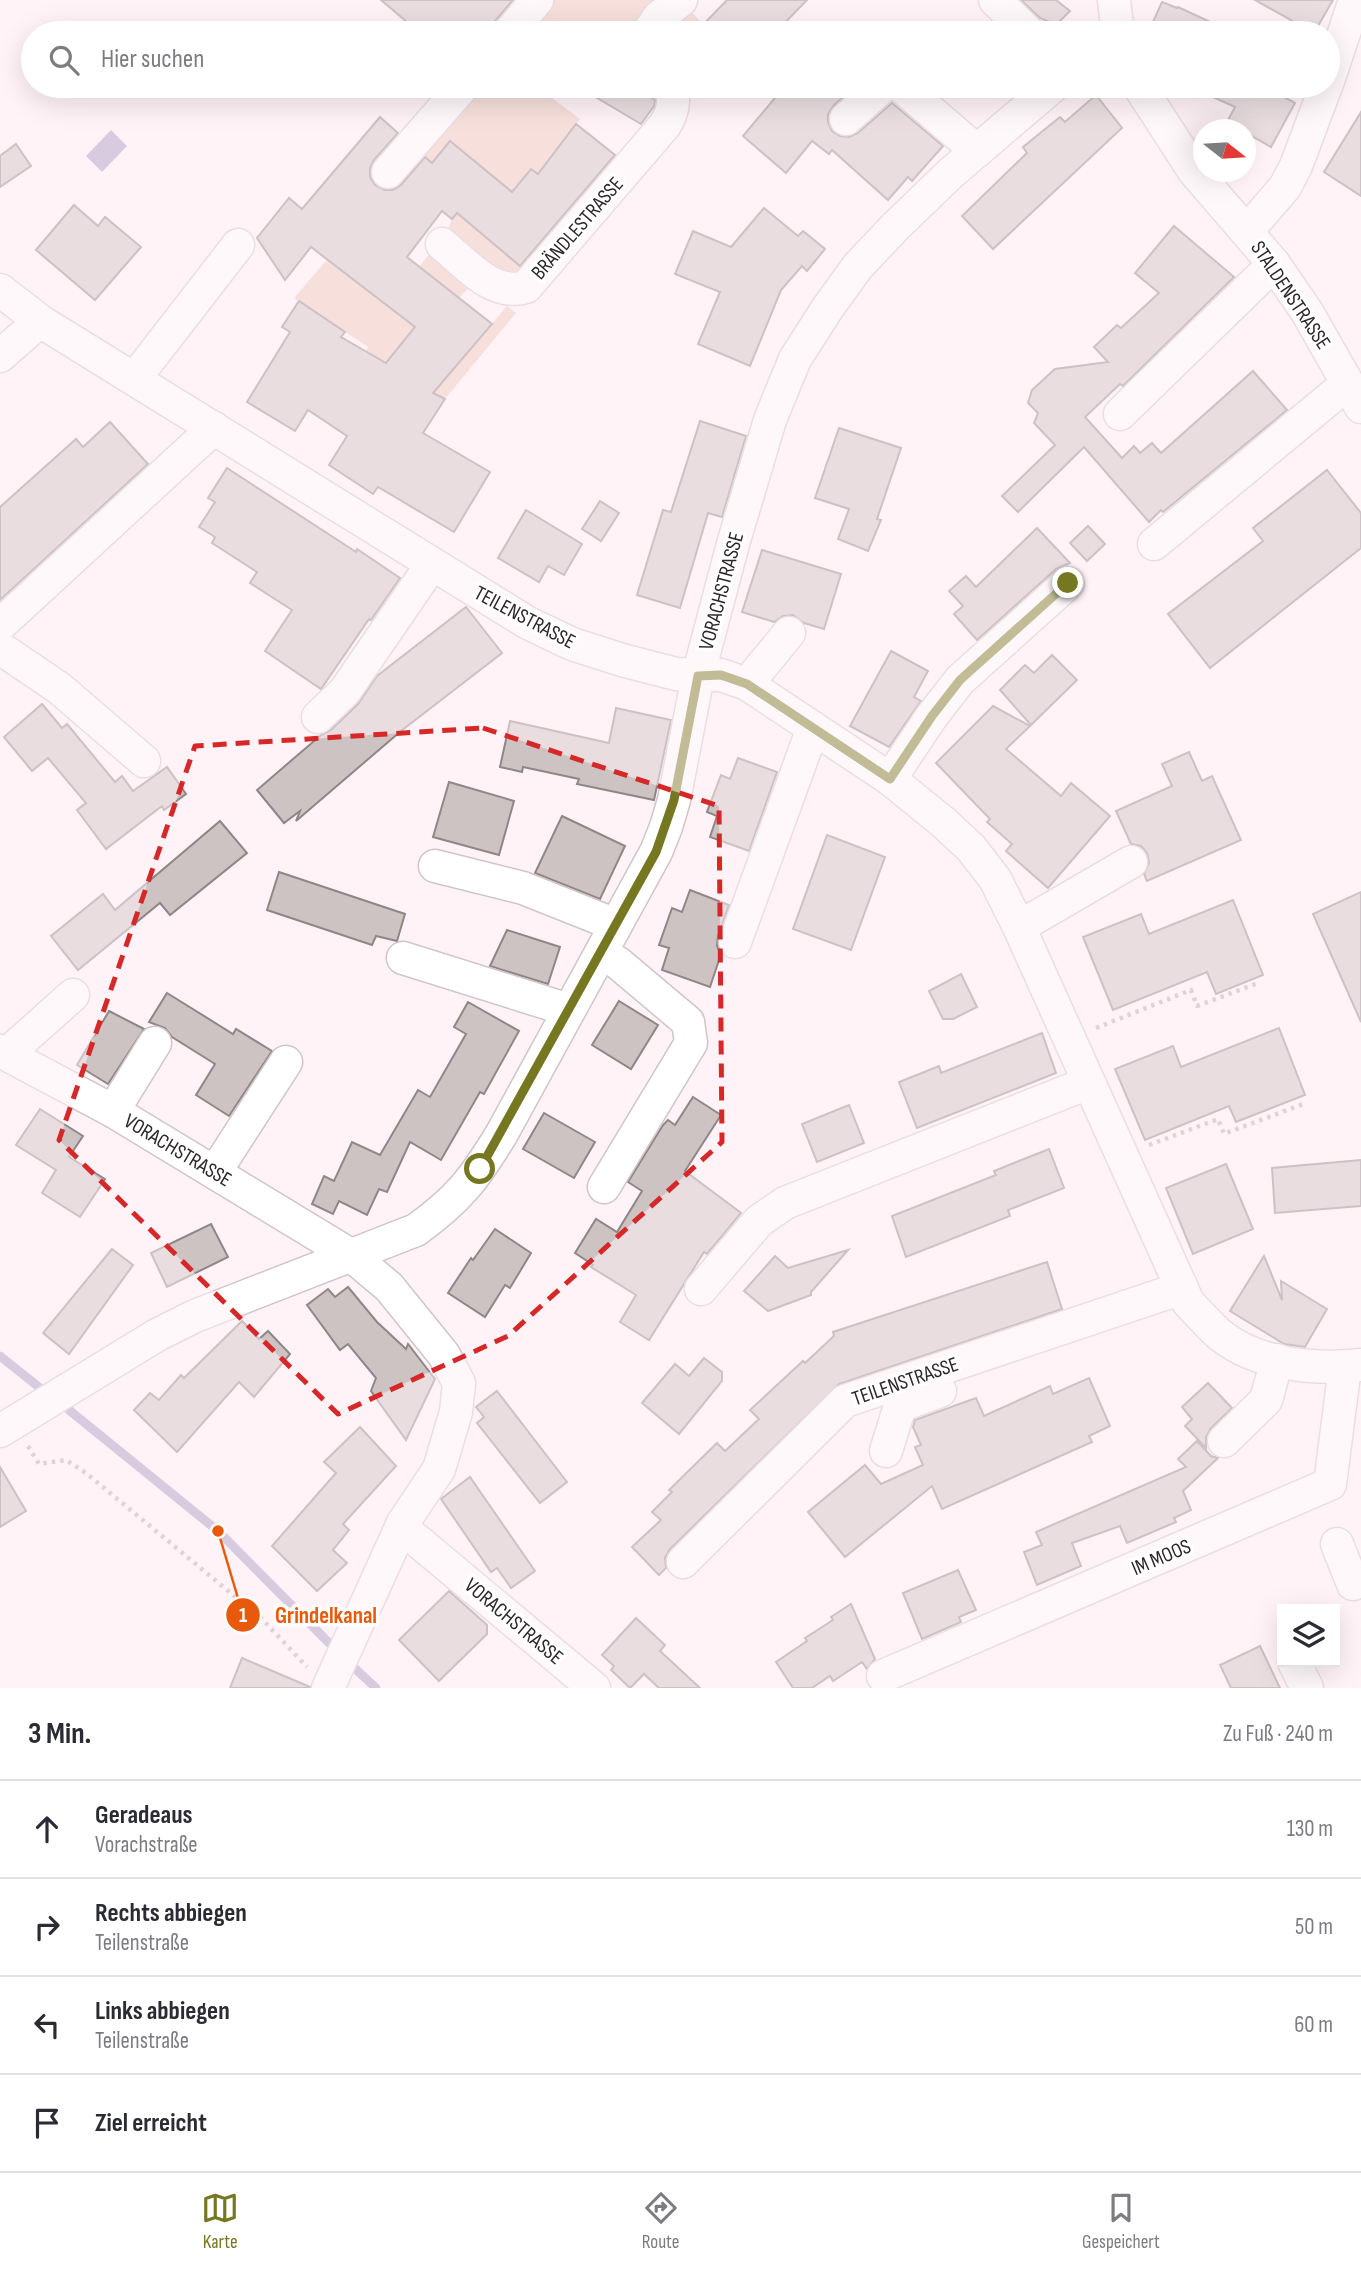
<!DOCTYPE html>
<html lang="de">
<head>
<meta charset="utf-8">
<style>
  :root { --surface:#fff; --page:#f7f7f7; --text:#2b2b33; --muted:#7c7c81; --line:#e1e1e2; --accent:#757820 }
  body { margin:0; font-family:"Sofia Sans Condensed",sans-serif; background:var(--page); color:var(--text) }
  .controls { position:absolute; right:21px; bottom:21px; display:grid; overflow:hidden; border-radius:0px; box-shadow:0 7px 28px #0002 }
  .controls button { width:63px; height:63px; display:grid; place-items:center; padding:0; border:0; border-bottom:2px solid var(--line); background:var(--surface); color:var(--text); font:35px sans-serif }
  .compass { position:absolute; left:1193px; top:119px; width:63px; height:63px; border-radius:50%; background:var(--surface); box-shadow:0 7px 28px #0002; rotate:107deg }
  .stop { position:absolute; width:21px; height:21px; margin:-16px; border:5px solid #757820; border-radius:50%; background:#fff }
  .stop.end { background:#757820; border-color:#fff; box-shadow:0 2px 7px #0008 }
  .list { margin:0; padding:0; list-style:none }
  h2 { display:flex; justify-content:space-between; align-items:center; height:91px; margin:0; padding:0 28px; font-size:30px }
  h2 small { font-size:23px; font-weight:400; color:var(--muted) }
  .list li { display:grid; grid-template-columns:46px 1fr auto; gap:21px; align-items:center; box-sizing:border-box; height:98px; padding:0 28px; border-top:2px solid var(--line) }
  .list b { display:block; font-size:26px; white-space:nowrap }
  .list p { margin:0; font-size:23px; white-space:nowrap; color:var(--muted) }
  .list em { font-size:23px; font-style:normal; color:var(--muted) }
  .icon { flex:none; width:38px; height:38px; fill:none; stroke:currentColor; stroke-width:2; stroke-linecap:round; stroke-linejoin:round }
  .map { position:relative; flex:none; width:1361px; height:1688px; overflow:hidden }
  .search { position:absolute; background:var(--surface); box-shadow:0 7px 28px #0002; left:21px; right:21px; top:21px; height:77px; display:flex; align-items:center; gap:18px; box-sizing:border-box; padding:0 24px; border-radius:38px; color:var(--muted); font-size:26px }
  .sheet { height:483px; background:var(--surface) }
  nav { display:flex; justify-content:space-around; align-items:center; box-sizing:border-box; height:98px; border-top:2px solid var(--line); background:var(--surface); font-size:19px; color:var(--muted) }
  nav a { display:grid; justify-items:center; gap:4px }
  nav .on { color:var(--accent) }
  .map>svg:first-child { display:block }
</style>
</head>
<body>
<div class="map">
<svg width="1361" height="1688" viewBox="0 0 1361 1688">
  <rect width="100%" height="100%" fill="#fff3f7"/>
  <g fill="#eec7b9" fill-rule="evenodd">
    <polygon points="550,0 680,0 703,24 695,33 522,33"/>
    <path d="M477,86H536L580,119L558,148L607,193L588,215L531,169L479,232L520,266L539,244L554,256L534,279L480,276L459,298L446,289L405,338L450,373L507,306L516,313L445,399L366,352L368,347L294,298ZM451,141L490,175L452,219L442,244L430,253L402,289L396,285L383,302L344,273L419,241L423,237L396,215L413,186Z"/>
  </g>
  <polygon fill="#ac9bc1" points="111,130 127,146 102,172 86,156"/>
  <g fill="none" stroke-linecap="round" stroke-linejoin="round">
    <g stroke="#ac9bc1" stroke-width="9">
      <polyline points="0,1356 40,1388"/>
      <polyline points="69,1410 218,1531 338,1652"/>
      <polyline points="348,1662 376,1688"/>
    </g>
  </g>
  <g fill="#cec3c3" stroke="#918687" stroke-width="2">
    <polygon points="381,0 513,0 495,21 489,33 420,33"/>
    <polygon points="727,0 807,0 775,33 695,33"/>
    <polygon points="1021,0 1056,0 1070,11 1056,25 1040,18"/>
    <polygon points="1255,0 1333,0 1314,33"/>
    <polygon points="1162,2 1177,8 1178,7 1234,33 1148,33"/>
    <polygon points="577,86 635,86 655,100 654,106 641,124"/>
    <polygon points="785,86 856,86 834,105 828,114 828,122 832,131 840,136 849,137 858,133 892,103 943,146 912,181 908,177 888,200 832,150 829,154 812,141 786,173 743,136"/>
    <polygon points="1189,86 1264,86 1295,103 1271,147 1245,132 1245,130 1240,130 1227,122 1235,107"/>
    <polygon points="1096,95 1122,128 993,249 962,216 1027,153 1023,147 1060,117 1065,122"/>
    <polygon points="1361,112 1361,196 1324,172"/>
    <polygon points="380,117 398,133 374,160 370,168 370,177 375,185 385,190 393,190 401,185 425,157 432,163 450,141 512,192 531,169 538,174 576,124 615,155 520,266 457,213 452,219 442,211 407,257 492,324 433,393 445,399 423,433 490,472 454,532 378,487 373,494 329,465 347,436 308,410 295,431 247,402 290,332 282,327 299,301 345,332 341,337 386,363 415,327 311,247 285,280 257,238 289,198 302,209"/>
    <polygon points="16,144 31,166 0,187 0,156"/>
    <polygon points="74,205 98,226 105,217 141,247 95,300 36,250"/>
    <polygon points="764,208 798,236 803,231 825,249 807,271 802,266 781,290 750,366 698,344 720,292 675,274 693,231 731,247"/>
    <polygon points="1174,226 1234,277 1123,386 1120,384 1085,417 1122,458 1134,446 1140,453 1152,443 1161,453 1253,371 1287,410 1163,512 1161,510 1149,522 1084,447 1018,512 1002,496 1055,445 1034,423 1038,413 1028,403 1032,390 1055,369 1108,362 1094,347 1117,325 1121,328 1159,293 1135,273"/>
    <polygon points="700,421 746,436 722,517 708,513 680,608 637,595 663,510 671,512"/>
    <polygon points="110,422 148,464 0,600 0,507 76,439 83,447"/>
    <polygon points="839,428 901,448 877,519 881,520 868,551 838,539 849,509 815,498"/>
    <polygon points="227,468 356,552 357,549 400,578 371,620 369,619 321,689 265,651 292,610 250,583 257,572 212,543 215,537 199,527 215,502 208,498"/>
    <polygon points="1327,470 1361,513 1361,548 1210,668 1168,614 1263,541 1253,528"/>
    <polygon points="600,501 619,513 601,541 582,529"/>
    <polygon points="526,510 582,544 564,575 548,566 539,582 498,558"/>
    <polygon points="1088,526 1105,544 1087,561 1070,543"/>
    <polygon points="1037,528 1070,563 1056,569 977,640 954,614 963,606 949,591 966,576 976,587"/>
    <polygon points="762,550 841,574 824,629 804,623 793,615 783,616 774,622 742,612"/>
    <polygon points="466,607 502,653 401,731 296,821 300,811 284,823 257,790 321,735 331,730 358,704 377,676"/>
    <polygon points="891,651 928,671 914,697 921,701 889,747 850,726"/>
    <polygon points="1052,655 1077,680 1031,725 1000,690 1025,665 1034,673"/>
    <polygon points="42,704 62,728 67,724 115,782 122,776 133,791 167,767 186,794 164,810 162,806 106,849 77,810 86,803 48,758 32,771 4,737"/>
    <polygon points="993,706 1030,726 1006,749 1061,796 1071,783 1110,816 1048,888 1006,851 1012,844 987,822 990,819 936,763"/>
    <polygon points="616,708 671,720 654,800 577,784 579,779 523,767 522,772 500,767 510,721 609,743"/>
    <polygon points="1189,752 1202,781 1212,776 1241,840 1147,881 1144,874 1149,863 1147,853 1141,846 1131,844 1116,811 1172,786 1162,764"/>
    <polygon points="738,758 777,772 749,851 710,837 717,816 707,812 721,775 730,779"/>
    <polygon points="449,782 514,801 499,855 433,837"/>
    <polygon points="562,816 625,846 600,899 535,873"/>
    <polygon points="220,821 247,853 170,915 160,903 78,970 51,936 103,894 115,910"/>
    <polygon points="827,835 885,857 851,950 793,929"/>
    <polygon points="279,872 405,914 397,941 376,936 372,945 267,910"/>
    <polygon points="690,890 729,905 718,936 717,946 721,954 710,987 662,970 669,948 659,945 672,908 682,912"/>
    <polygon points="1361,892 1361,1022 1313,914"/>
    <polygon points="1233,900 1263,975 1216,994 1207,972 1113,1010 1083,937 1141,914 1149,934"/>
    <polygon points="507,930 560,947 548,984 490,966"/>
    <polygon points="961,974 977,1007 953,1019 943,1019 929,991"/>
    <polygon points="167,993 233,1034 236,1029 272,1051 229,1116 196,1095 215,1064 172,1037 165,1028 149,1022"/>
    <polygon points="619,1001 658,1025 631,1069 592,1045"/>
    <polygon points="468,1002 519,1031 484,1094 480,1092 441,1160 410,1142 387,1192 379,1189 367,1215 339,1201 333,1214 312,1204 324,1176 334,1181 352,1142 380,1155 418,1090 430,1097 466,1034 454,1027"/>
    <polygon points="109,1011 144,1029 108,1084 77,1065"/>
    <polygon points="1279,1028 1305,1095 1236,1122 1229,1106 1145,1140 1115,1069 1173,1046 1181,1067"/>
    <polygon points="1042,1033 1056,1073 917,1128 899,1082 939,1066 941,1073"/>
    <polygon points="693,1097 721,1115 685,1171 741,1213 707,1254 704,1252 649,1340 620,1322 636,1295 591,1267 593,1265 575,1253 596,1219 617,1232 642,1191 628,1182 663,1125 668,1120 675,1125"/>
    <polygon points="849,1105 864,1143 817,1162 802,1124"/>
    <polygon points="40,1109 83,1136 69,1157 105,1179 80,1217 42,1193 56,1170 16,1145"/>
    <polygon points="544,1113 595,1142 574,1178 523,1149"/>
    <polygon points="1049,1149 1064,1188 1008,1210 1010,1216 906,1257 892,1216 996,1175 994,1171"/>
    <polygon points="1361,1160 1361,1206 1275,1213 1272,1168"/>
    <polygon points="1226,1164 1253,1229 1193,1254 1166,1188"/>
    <polygon points="211,1224 228,1257 167,1287 151,1253"/>
    <polygon points="495,1229 531,1253 510,1288 505,1285 485,1317 448,1293 471,1258 473,1260"/>
    <polygon points="112,1249 133,1265 69,1354 43,1333"/>
    <polygon points="848,1250 811,1292 811,1295 768,1311 744,1291 775,1256 788,1268"/>
    <polygon points="1264,1256 1282,1300 1281,1281 1327,1309 1305,1347 1284,1344 1230,1311"/>
    <polygon points="1047,1262 1062,1309 839,1384 670,1549 665,1558 666,1568 659,1575 632,1547 661,1520 652,1512 672,1492 669,1490 717,1443 725,1451 759,1419 750,1410 803,1361 805,1363 834,1336 833,1332"/>
    <polygon points="348,1287 377,1322 406,1349 408,1344 435,1379 406,1440 371,1391 376,1378 348,1344 340,1350 307,1305 328,1289 335,1297"/>
    <polygon points="242,1321 259,1339 268,1331 290,1354 254,1397 239,1382 177,1452 134,1410 150,1393 159,1400 181,1375 184,1378"/>
    <polygon points="704,1358 722,1372 722,1381 679,1434 642,1403 675,1364 689,1376"/>
    <polygon points="1089,1378 1110,1426 1089,1436 1092,1442 942,1509 932,1486 845,1557 808,1512 865,1465 881,1484 923,1465 915,1447 921,1445 913,1427 915,1420 976,1398 984,1416 1050,1386 1053,1394"/>
    <polygon points="1208,1383 1232,1408 1211,1428 1206,1437 1206,1448 1185,1426 1192,1419 1182,1407"/>
    <polygon points="497,1391 567,1482 540,1503 477,1423 484,1417 476,1407"/>
    <polygon points="360,1427 396,1466 343,1524 349,1530 333,1550 347,1563 317,1591 272,1546 336,1473 324,1462"/>
    <polygon points="1197,1441 1211,1456 1218,1458 1183,1491 1191,1510 1174,1518 1176,1522 1127,1543 1120,1526 1072,1543 1081,1566 1037,1585 1024,1552 1042,1545 1036,1532 1186,1467 1178,1459"/>
    <polygon points="0,1467 26,1511 0,1527"/>
    <polygon points="470,1477 535,1571 511,1588 497,1568 491,1572 441,1499"/>
    <polygon points="958,1570 976,1610 959,1617 961,1622 922,1639 903,1593"/>
    <polygon points="449,1591 487,1625 487,1634 439,1681 399,1640"/>
    <polygon points="851,1604 875,1659 867,1669 862,1662 833,1681 830,1676 812,1688 793,1688 776,1662 807,1641 805,1638 833,1620 831,1617"/>
    <polygon points="636,1618 665,1645 660,1651 700,1688 659,1688 644,1674 630,1688 611,1670 614,1666 602,1655"/>
    <polygon points="1260,1646 1280,1688 1231,1688 1220,1665"/>
    <polygon points="242,1658 310,1687 310,1688 230,1688"/>
  </g>
  <g fill="none" stroke-linecap="round" stroke-linejoin="round">
    <defs>
      <g id="minor">
        <polyline points="995,0 1029,33"/>
        <polyline points="1114,0 1118,33"/>
        <polyline points="509,33 537,0"/>
        <polyline points="648,33 659,17 681,0"/>
        <polyline points="1328,81 1355,0"/>
        <polyline points="901,86 977,151"/>
        <polyline points="1139,86 1194,171 1274,264 1307,312 1361,407"/>
        <polyline points="846,119 883,86"/>
        <polyline points="388,172 463,86"/>
        <polyline points="1247,231 1285,187 1296,166 1326,86"/>
        <path d="M442,244C466,264 493,297 526,287L665,125C673,112 676,100 670,86"/>
        <path d="M0,290L40,321L528,623L572,644L622,660L676,674L721,675L747,684L890,779L943,822L971,848L995,879L1019,927L1188,1302C1198,1313 1208,1324 1219,1334C1256,1365 1315,1370 1361,1365"/>
        <polyline points="0,356 40,321"/>
        <polyline points="135,378 238,245"/>
        <polyline points="1120,414 1274,264"/>
        <polyline points="1154,544 1347,384"/>
        <polyline points="0,625 214,428"/>
        <polyline points="0,648 59,688 144,761"/>
        <polyline points="747,684 789,633"/>
        <polyline points="318,717 345,691 432,564"/>
        <polyline points="890,779 932,716 960,680 1068,583"/>
        <polyline points="435,866 523,888 616,925"/>
        <polyline points="1019,927 1131,862"/>
        <polyline points="735,942 813,728"/>
        <polyline points="601,953 618,963 688,1022 691,1043 604,1187"/>
        <polyline points="403,958 569,1010"/>
        <polyline points="0,1051 113,1111 352,1256 389,1287 444,1355 459,1383 456,1412 439,1469 403,1523 328,1688"/>
        <polyline points="8,1053 73,995"/>
        <polyline points="113,1111 155,1043"/>
        <polyline points="215,1172 286,1062"/>
        <polyline points="701,1289 759,1221 785,1203 1088,1083"/>
        <path d="M0,1431L157,1335L195,1316L416,1230C459,1199 474,1179 501,1135L656,852L666,827L674,800L698,676L733,544L770,420L795,359L827,309L858,266L895,227L951,173L1053,86"/>
        <polyline points="1224,1441 1266,1400 1277,1360"/>
        <polyline points="886,1451 900,1406 940,1391"/>
        <polyline points="401,1527 594,1688"/>
        <polyline points="1337,1544 1353,1584 1361,1581"/>
        <polyline points="683,1562 845,1401 1182,1288"/>
        <polyline points="1294,1662 1307,1688"/>
        <polyline points="883,1676 1330,1484 1345,1367"/>
      </g>
    </defs>
    <use href="#minor" stroke="#d0c5c9" stroke-width="35"/>
    <g stroke="#b8aeb1" stroke-width="4.5" stroke-dasharray="3.5 5" stroke-linecap="butt">
      <polyline points="1096,1028 1191,990 1197,1006 1258,983"/>
      <polyline points="1149,1145 1218,1119 1224,1134 1303,1104"/>
      <polyline points="28,1446 39,1464 66,1460 86,1473 262,1619 307,1667"/>
    </g>
    <use href="#minor" stroke="#fff" stroke-width="32"/>
  </g>
  <g fill="none" stroke-linecap="round" stroke-linejoin="round">
    <polyline stroke="#757820" stroke-width="9" points="480,1169 656,852 674,800 698,676 721,675 747,684 890,779 932,716 960,680 1068,583"/>
  </g>
  <path d="M0 0H1361V1688H0ZM483,728L719,806L722,1142L508,1336L338,1414L59,1140L195,746Z" fill="#fff3f7" fill-opacity=".55" fill-rule="evenodd"/>
  <path fill="none" stroke="#d62828" stroke-width="5" stroke-dasharray="14 9" stroke-linejoin="round" d="M483,728L719,806L722,1142L508,1336L338,1414L59,1140L195,746Z"/>
  <g text-anchor="middle" stroke-width="7" stroke-linejoin="round" paint-order="stroke">
    <g font-size="21" fill="#2c2729" stroke="#fff">
      <text transform="translate(577 228) rotate(-49)" y="7">BRÄNDLESTRASSE</text>
      <text transform="translate(1291 295) rotate(56)" y="7">STALDENSTRASSE</text>
      <text transform="translate(721 591) rotate(-75)" y="7">VORACHSTRASSE</text>
      <text transform="translate(525 617) rotate(28)" y="7">TEILENSTRASSE</text>
      <text transform="translate(178 1150) rotate(31)" y="7">VORACHSTRASSE</text>
      <text transform="translate(905 1381) rotate(-19)" y="7">TEILENSTRASSE</text>
      <text transform="translate(1161 1557) rotate(-23)" y="7">IM MOOS</text>
      <text transform="translate(514 1621) rotate(40)" y="7">VORACHSTRASSE</text>
    </g>
  </g>
  <path fill="none" stroke="#e8590c" stroke-width="2.5" d="M218 1531L243 1615"/>
  <g fill="#e8590c" stroke="#fff" stroke-width="2.5">
    <circle cx="218" cy="1531" r="7"/>
    <circle cx="243" cy="1615" r="18"/>
  </g>
  <g font-size="21" text-anchor="middle" font-weight="bold" fill="#fff">
    <text x="243" y="1622">1</text>
  </g>
  <g font-size="23" text-anchor="middle" font-weight="bold" fill="#e8590c" stroke="#fff" stroke-width="7" stroke-linejoin="round" paint-order="stroke">
    <text x="326" y="1623">Grindelkanal</text>
  </g>
</svg>
<div class="controls">
<button><svg class="icon" aria-label="layers" viewBox="0 0 24 24"><path d="M12 4l9 5-9 5-9-5zM3 14l9 5 9-5"/></svg></button>
</div>
<svg class="compass" viewBox="-18 -18 36 36"><path d="M0-13l5 13h-10z" fill="#e53935"/><path d="M0 13l5-13h-10z" fill="#7c7c81"/></svg>
<div class="stop" style="left:480px;top:1169px"></div>
<div class="stop end" style="left:1068px;top:583px"></div>
<div class="search"><svg class="icon" aria-label="search" viewBox="0 0 24 24"><circle cx="10" cy="10" r="6"/><path d="M15 15l6 6"/></svg>Hier suchen</div>
</div>
<section class="sheet">
<h2>3 Min.<small>Zu Fuß · 240 m</small></h2>
<ul class="list">
<li><svg class="icon" aria-label="ahead" viewBox="0 0 24 24"><path d="M12 20V5M6 11l6-6 6 6"/></svg><div><b>Geradeaus</b><p>Vorachstraße</p></div><em>130 m</em></li>
<li><svg class="icon" aria-label="right" viewBox="0 0 24 24"><path d="M7 20v-9h11M14 6l5 5-5 5"/></svg><div><b>Rechts abbiegen</b><p>Teilenstraße</p></div><em>50 m</em></li>
<li><svg class="icon" aria-label="left" viewBox="0 0 24 24"><path d="M17 20v-9H6M10 6l-5 5 5 5"/></svg><div><b>Links abbiegen</b><p>Teilenstraße</p></div><em>60 m</em></li>
<li><svg class="icon" aria-label="arrive" viewBox="0 0 24 24"><path d="M6 21V4h12l-3 4 3 4H6"/></svg><div><b>Ziel erreicht</b></div></li>
</ul>
</section>
<nav>
<a class="on"><svg class="icon" aria-label="map" viewBox="0 0 24 24"><path d="M3 6l6-2 6 2 6-2v14l-6 2-6-2-6 2zM9 4v14M15 6v14"/></svg>Karte</a>
<a><svg class="icon" aria-label="directions" viewBox="0 0 24 24"><path d="M12 3l9 9-9 9-9-9zM9 14v-3h6M13 9l2 2-2 2"/></svg>Route</a>
<a><svg class="icon" aria-label="saved" viewBox="0 0 24 24"><path d="M7 4h10v16l-5-4-5 4z"/></svg>Gespeichert</a>
</nav>
</body>
</html>
